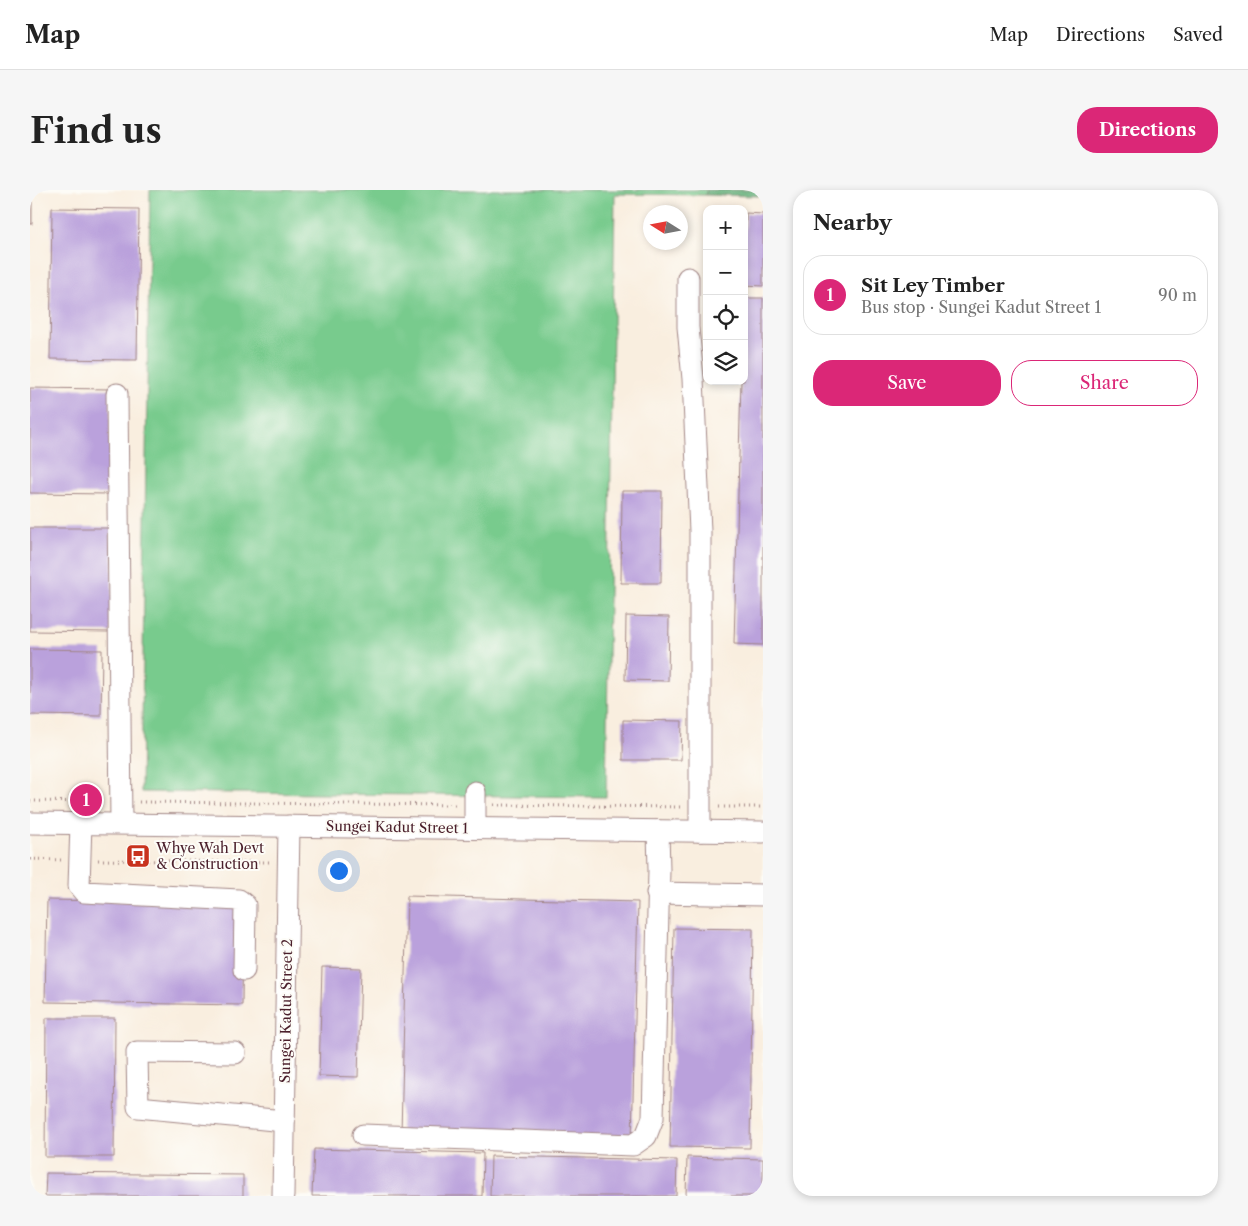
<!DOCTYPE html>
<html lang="en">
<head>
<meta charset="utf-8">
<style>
  :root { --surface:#fff; --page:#f6f6f6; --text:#222; --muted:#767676; --line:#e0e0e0; --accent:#db2777 }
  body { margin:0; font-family:"Libre Caslon Text",serif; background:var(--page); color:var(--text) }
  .controls { position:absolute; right:15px; top:15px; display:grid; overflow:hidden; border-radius:10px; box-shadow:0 2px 8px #0003 }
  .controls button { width:45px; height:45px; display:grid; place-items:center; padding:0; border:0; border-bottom:1px solid var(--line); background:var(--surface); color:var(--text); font:25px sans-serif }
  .compass { position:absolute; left:613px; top:15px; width:45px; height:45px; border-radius:50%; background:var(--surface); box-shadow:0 2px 8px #0003; rotate:281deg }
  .you { position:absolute; left:308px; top:680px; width:18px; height:18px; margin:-12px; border:4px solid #fff; border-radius:50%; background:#1a73e8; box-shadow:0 0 0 8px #1a73e833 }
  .badge { display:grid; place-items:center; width:32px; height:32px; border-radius:50%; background:var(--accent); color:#fff; font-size:16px; font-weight:700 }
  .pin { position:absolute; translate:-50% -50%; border:2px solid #fff; box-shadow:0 1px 5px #0006 }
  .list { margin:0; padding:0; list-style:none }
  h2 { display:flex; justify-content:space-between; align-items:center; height:65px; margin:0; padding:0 20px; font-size:21px }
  h2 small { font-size:16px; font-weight:400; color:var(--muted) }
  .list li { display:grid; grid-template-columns:32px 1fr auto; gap:15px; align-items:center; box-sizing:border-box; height:80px; margin:0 10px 10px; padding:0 10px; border:1px solid var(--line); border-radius:20px }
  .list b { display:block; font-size:19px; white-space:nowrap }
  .list p { margin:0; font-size:16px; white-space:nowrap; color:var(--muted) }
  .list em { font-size:16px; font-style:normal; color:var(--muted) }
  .actions { display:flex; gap:10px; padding:15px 20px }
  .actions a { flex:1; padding:11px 0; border:1px solid var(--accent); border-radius:20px; text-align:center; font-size:18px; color:var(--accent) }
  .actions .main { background:var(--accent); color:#fff }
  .icon { flex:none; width:28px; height:28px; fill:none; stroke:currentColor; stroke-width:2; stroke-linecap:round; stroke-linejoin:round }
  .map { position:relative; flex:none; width:733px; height:1006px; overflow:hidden; border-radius:20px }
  header { display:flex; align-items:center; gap:30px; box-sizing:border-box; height:70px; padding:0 25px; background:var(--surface); border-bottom:1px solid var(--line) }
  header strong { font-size:24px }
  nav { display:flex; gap:28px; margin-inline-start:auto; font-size:18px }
  .intro { display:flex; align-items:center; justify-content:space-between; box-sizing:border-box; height:120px; padding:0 30px }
  h1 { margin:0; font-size:35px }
  .button { padding:12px 22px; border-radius:20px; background:var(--accent); color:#fff; font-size:18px; font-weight:700 }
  main { display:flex; gap:30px; padding:0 30px }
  aside { flex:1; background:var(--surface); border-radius:20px; box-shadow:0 2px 8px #0003 }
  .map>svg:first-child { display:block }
</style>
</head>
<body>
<header>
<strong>Map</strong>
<nav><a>Map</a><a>Directions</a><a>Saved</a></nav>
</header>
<div class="intro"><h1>Find us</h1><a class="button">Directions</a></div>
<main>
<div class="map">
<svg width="733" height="1006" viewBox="0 0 733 1006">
  <rect width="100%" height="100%" fill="#fdfcf7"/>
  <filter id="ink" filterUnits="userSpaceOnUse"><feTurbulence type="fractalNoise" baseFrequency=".02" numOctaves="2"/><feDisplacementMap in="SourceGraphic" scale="10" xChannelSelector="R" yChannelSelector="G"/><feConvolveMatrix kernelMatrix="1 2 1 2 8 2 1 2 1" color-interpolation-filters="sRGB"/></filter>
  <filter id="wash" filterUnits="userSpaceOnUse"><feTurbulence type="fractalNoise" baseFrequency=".0096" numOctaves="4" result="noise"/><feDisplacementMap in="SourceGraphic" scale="20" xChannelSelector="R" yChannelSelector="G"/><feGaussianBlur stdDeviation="1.12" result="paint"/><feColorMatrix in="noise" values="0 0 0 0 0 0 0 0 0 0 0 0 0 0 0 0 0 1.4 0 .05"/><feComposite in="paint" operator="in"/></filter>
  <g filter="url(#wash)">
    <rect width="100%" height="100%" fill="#f9eedf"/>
    <polygon fill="#78cb8d" stroke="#61755c" points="120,0 677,0 675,5 585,4 576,607 111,602"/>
    <polygon fill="#62af78" stroke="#566752" points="677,0 733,0 733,6 675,5"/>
    <g id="blocks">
      <g fill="#baa1dc">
        <rect x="0" y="12" width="2" height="22"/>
        <polygon points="22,18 109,19 107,170 20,169"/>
        <polygon points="716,23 733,24 733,96 714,95"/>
        <polygon points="714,108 733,108 733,455 704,454 711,191 714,191"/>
        <polygon points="0,198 81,199 79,304 0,303"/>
        <polygon points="592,301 632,301 631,393 591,393"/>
        <polygon points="0,338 83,338 81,442 0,441"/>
        <polygon points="596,426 639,427 638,491 595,490"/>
        <polygon points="0,459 72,460 71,526 0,525"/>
        <polygon points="593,530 652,531 651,570 593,570"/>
        <polygon points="377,706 608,712 602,949 371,943"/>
        <polygon points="17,710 213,713 212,815 15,812"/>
        <polygon points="644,738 723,739 720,958 640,957"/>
        <polygon points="292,777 331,778 328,887 289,886"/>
        <polygon points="16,828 85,828 84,967 15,967"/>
        <polygon points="284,959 453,963 452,1006 282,1006"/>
        <polygon points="461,966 647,970 646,1006 460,1006"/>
        <polygon points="657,967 733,969 733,1006 656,1006"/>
        <polygon points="16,983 213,985 213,1006 15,1006"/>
      </g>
    </g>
  </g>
  <g filter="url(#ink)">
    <use href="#blocks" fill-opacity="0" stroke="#a28685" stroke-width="1"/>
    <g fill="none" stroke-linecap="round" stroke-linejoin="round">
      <defs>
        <g id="minor">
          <polyline points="658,88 658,137 663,189 670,341 670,641"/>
          <polyline points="87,204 91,633"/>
          <polyline points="445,602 445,638"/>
          <polyline points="0,633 733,642"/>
          <polyline points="51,633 49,696 54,702 209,710 215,715 214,780"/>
          <polyline points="627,703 733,705"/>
          <polyline points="205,863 107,862 108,917 254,931"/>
          <polyline points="333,945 603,955 616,946 623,928 629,680 628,641"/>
          <polyline points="253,1006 259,636"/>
        </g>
      </defs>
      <use href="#minor" stroke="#a28685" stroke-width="23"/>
      <g stroke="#a28685" stroke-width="3" stroke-dasharray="1 4" stroke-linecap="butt">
        <polyline points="0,611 72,612"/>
        <polyline points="109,612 427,615"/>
        <polyline points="464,615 652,617"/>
        <polyline points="689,617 733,617"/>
        <polyline points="0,669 32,670"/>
        <polyline points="68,670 239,672"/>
      </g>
      <use href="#minor" stroke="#fff" stroke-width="21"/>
    </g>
  </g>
  <defs>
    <symbol id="bus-square" viewBox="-11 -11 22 22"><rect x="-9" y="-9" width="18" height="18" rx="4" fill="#c8321e" stroke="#fdfcf7"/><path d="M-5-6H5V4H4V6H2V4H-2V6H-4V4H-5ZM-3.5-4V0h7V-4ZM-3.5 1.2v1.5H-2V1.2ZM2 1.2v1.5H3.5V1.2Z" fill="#fff"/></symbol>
  </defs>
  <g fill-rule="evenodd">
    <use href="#bus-square" x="94" y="652" width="28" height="28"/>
  </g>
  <g text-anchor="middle" stroke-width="4" stroke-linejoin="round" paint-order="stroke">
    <g font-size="14" fill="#4a1f2b" stroke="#fdfcf7">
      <text transform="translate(367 637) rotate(1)" y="5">Sungei Kadut Street 1</text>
      <text transform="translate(256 821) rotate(-89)" y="5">Sungei Kadut Street 2</text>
    </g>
    <g font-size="14" fill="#4a1f2b" stroke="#fdfcf7" text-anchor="start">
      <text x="126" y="663">Whye Wah Devt<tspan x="126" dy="16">&amp; Construction</tspan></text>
    </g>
  </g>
</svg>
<div class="controls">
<button>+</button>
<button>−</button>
<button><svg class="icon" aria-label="locate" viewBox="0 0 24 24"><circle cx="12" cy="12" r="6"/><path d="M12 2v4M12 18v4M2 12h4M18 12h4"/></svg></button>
<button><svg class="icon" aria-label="layers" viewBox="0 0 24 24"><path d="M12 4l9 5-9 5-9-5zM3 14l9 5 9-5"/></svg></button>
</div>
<svg class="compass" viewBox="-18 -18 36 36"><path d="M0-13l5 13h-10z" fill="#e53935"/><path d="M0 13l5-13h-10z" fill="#767676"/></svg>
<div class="you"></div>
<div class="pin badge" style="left:56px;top:610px">1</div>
</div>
<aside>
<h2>Nearby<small></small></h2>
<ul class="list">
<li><span class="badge">1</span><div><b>Sit Ley Timber</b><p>Bus stop · Sungei Kadut Street 1</p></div><em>90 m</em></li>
</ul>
<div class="actions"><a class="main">Save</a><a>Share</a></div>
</aside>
</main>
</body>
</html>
